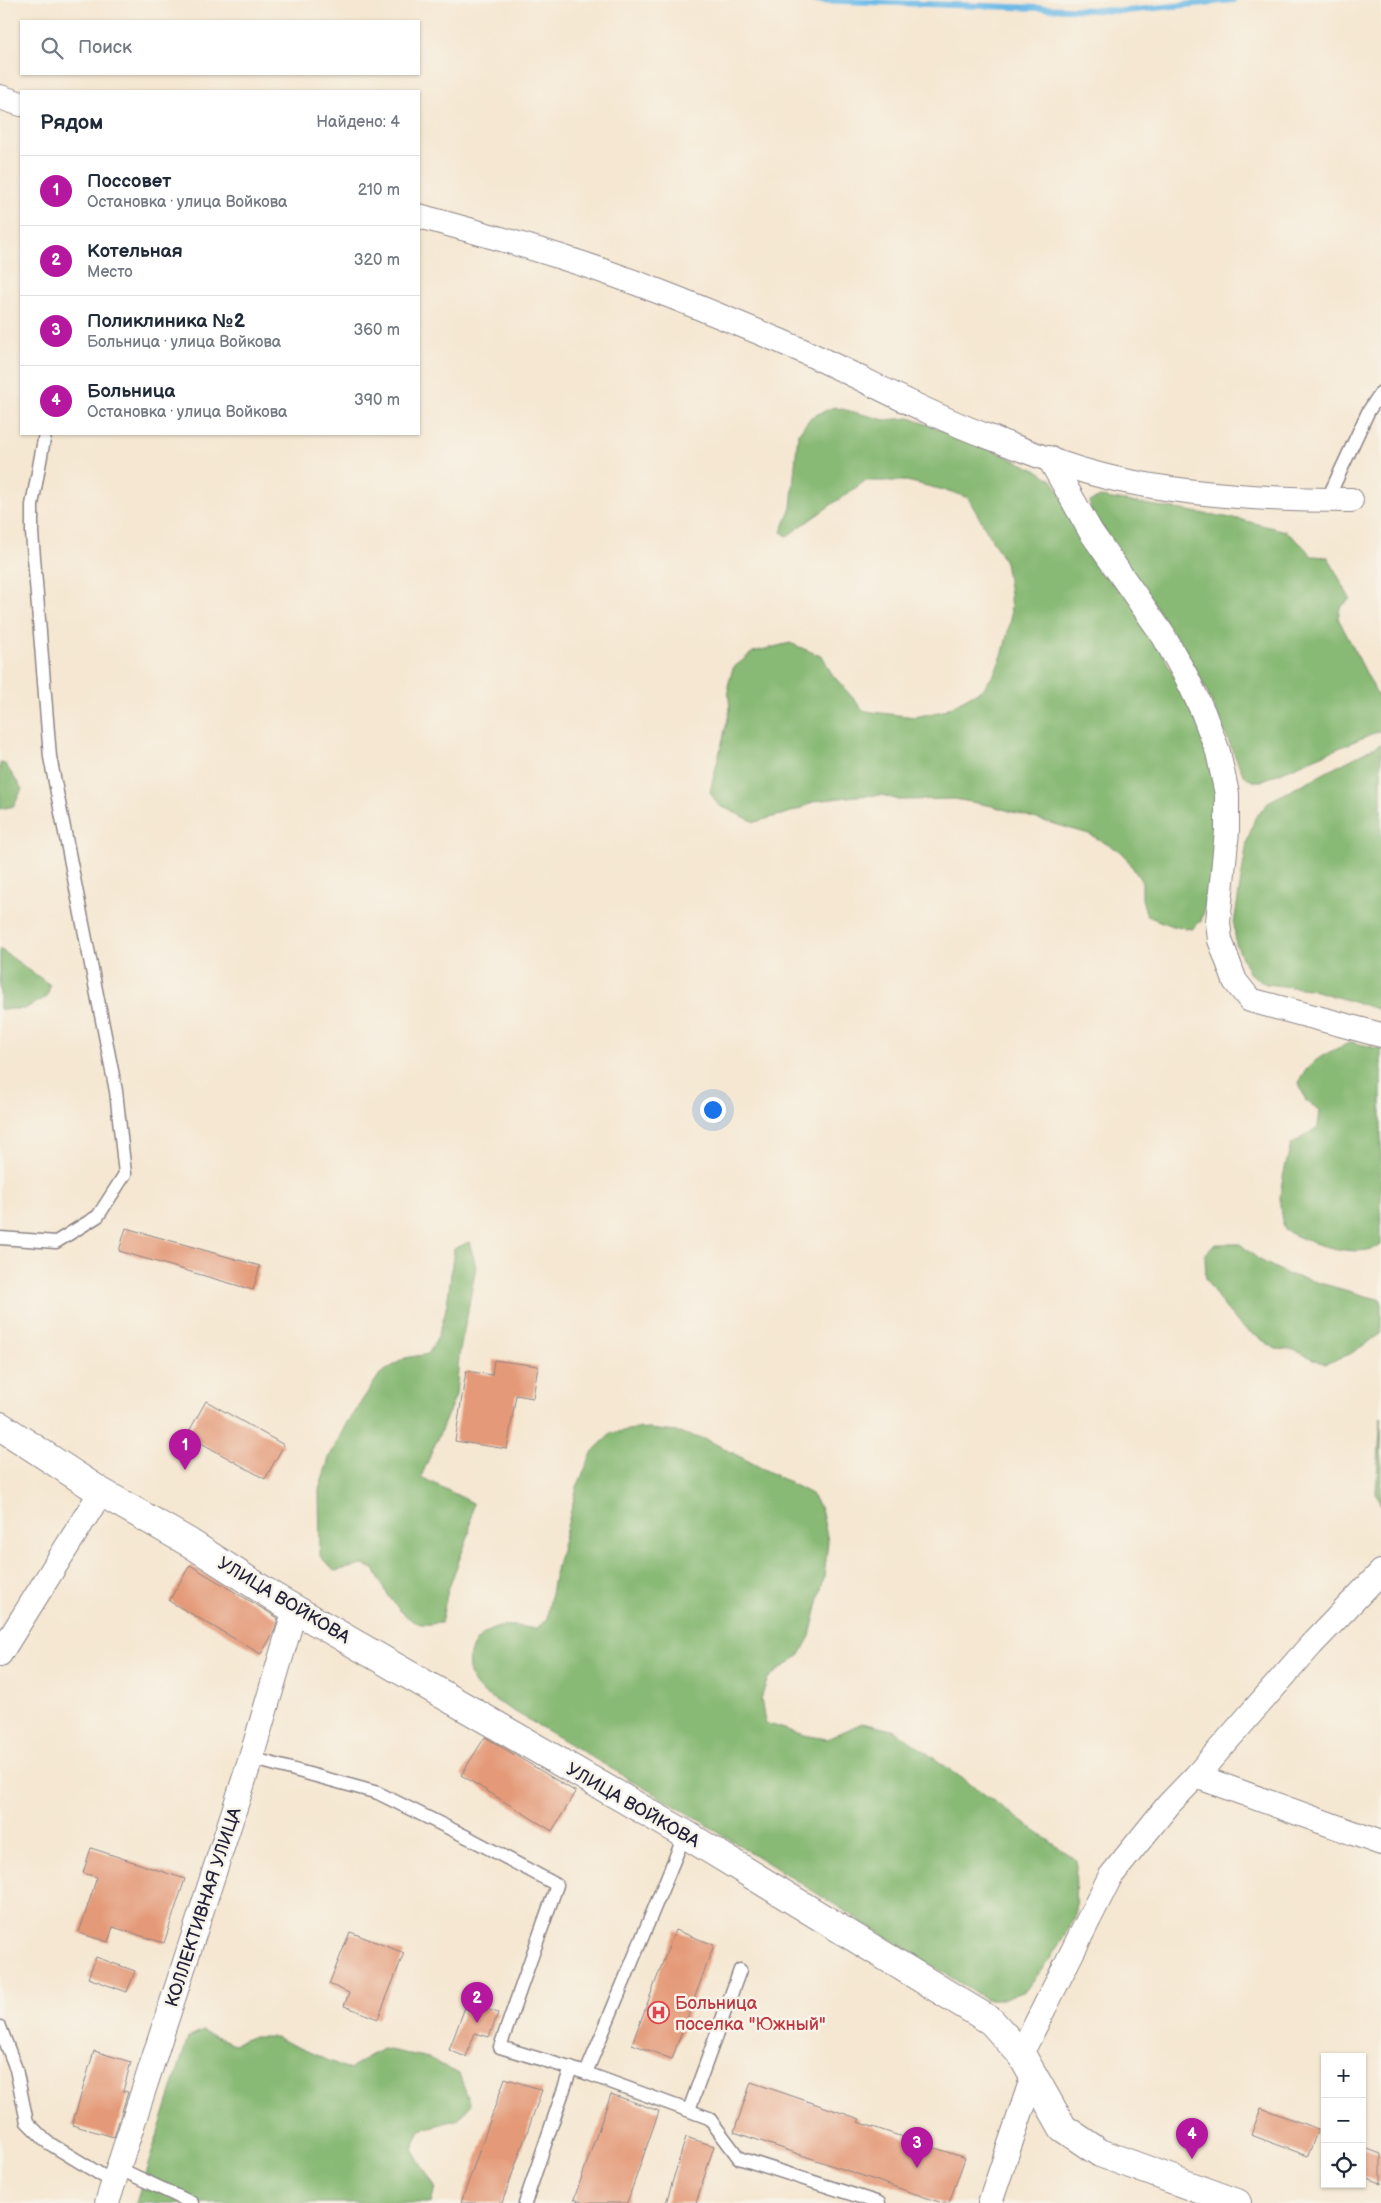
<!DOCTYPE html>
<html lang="ru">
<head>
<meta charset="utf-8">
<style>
  :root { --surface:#fff; --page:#f2f2f3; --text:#1f2937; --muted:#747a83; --line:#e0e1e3; --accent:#b5179e }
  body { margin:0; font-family:"Balsamiq Sans",sans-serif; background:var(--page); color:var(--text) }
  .controls { position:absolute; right:15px; bottom:15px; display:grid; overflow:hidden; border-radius:0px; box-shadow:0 1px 4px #0004 }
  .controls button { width:45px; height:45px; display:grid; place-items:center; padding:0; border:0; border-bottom:1px solid var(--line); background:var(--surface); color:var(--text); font:25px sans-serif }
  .you { position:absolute; left:712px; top:1109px; width:18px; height:18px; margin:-12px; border:4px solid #fff; border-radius:50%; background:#1a73e8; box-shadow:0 0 0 8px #1a73e833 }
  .badge { display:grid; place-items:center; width:32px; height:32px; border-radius:50%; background:var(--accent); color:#fff; font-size:16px; font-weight:700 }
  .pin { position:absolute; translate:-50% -41px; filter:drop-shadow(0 1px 2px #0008) }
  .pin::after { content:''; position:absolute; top:26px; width:18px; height:15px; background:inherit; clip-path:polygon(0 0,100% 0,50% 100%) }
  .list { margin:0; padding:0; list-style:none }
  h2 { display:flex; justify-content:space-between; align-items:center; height:65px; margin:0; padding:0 20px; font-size:21px }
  h2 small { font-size:16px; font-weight:400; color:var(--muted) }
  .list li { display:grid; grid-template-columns:32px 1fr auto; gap:15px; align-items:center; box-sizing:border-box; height:70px; padding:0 20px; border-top:1px solid var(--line) }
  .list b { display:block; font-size:19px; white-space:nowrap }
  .list p { margin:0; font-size:16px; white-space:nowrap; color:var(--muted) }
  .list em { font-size:16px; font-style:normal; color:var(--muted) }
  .icon { flex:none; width:28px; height:28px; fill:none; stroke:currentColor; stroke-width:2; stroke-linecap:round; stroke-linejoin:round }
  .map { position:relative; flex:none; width:1381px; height:2203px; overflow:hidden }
  .search { position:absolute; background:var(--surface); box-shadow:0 1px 4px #0004; left:20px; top:20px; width:400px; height:55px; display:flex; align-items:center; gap:12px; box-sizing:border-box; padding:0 18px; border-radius:0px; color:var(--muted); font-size:19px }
  .panel { position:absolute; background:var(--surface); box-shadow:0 1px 4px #0004; left:20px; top:90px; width:400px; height:345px; border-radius:0px }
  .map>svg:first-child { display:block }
</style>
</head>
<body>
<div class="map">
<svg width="1381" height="2203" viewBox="0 0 1381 2203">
  <rect width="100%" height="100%" fill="#f7f3e8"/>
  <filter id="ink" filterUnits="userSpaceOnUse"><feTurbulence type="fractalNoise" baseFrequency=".02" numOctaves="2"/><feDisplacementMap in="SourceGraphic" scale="10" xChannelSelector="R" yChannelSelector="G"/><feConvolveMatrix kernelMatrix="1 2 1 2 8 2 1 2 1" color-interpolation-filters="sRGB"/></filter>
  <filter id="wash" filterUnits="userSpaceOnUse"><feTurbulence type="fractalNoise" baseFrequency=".0096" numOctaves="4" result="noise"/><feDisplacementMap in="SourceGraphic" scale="20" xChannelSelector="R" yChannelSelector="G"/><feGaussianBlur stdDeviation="1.12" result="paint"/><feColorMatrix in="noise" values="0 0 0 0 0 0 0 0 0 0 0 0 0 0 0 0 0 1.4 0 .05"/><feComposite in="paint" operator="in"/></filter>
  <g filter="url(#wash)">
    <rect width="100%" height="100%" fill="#f5e7d1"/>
    <g fill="#88b974" stroke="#556e58">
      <polygon points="834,407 885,420 910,418 993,450 1040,472 1052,480 1157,642 1200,729 1221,806 1208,898 1201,921 1192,929 1172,926 1147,916 1142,899 1142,882 1123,853 1089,834 992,806 955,799 899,800 882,795 857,796 815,801 795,811 755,822 718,805 710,792 730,710 728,686 733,668 753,652 790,643 823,657 831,673 864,711 915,717 943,711 983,689 994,674 1003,653 1011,619 1010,593 1005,562 968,498 952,492 907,481 865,481 787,536 781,532 791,508 798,434 811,417"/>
      <polygon points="1100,497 1238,519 1285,531 1301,544 1312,556 1328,557 1350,599 1340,608 1338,618 1378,696 1381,696 1381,730 1261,781 1252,781 1243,774 1238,763 1203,683 1184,649 1091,511 1090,502"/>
      <polygon points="1381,744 1381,1010 1309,989 1266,984 1249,973 1236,944 1234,924 1247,842 1255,818 1270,801"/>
      <polygon points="0,763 5,764 22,789 14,806 0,809"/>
      <polygon points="0,949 50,985 47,997 24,1009 0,1009"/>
      <path d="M1351,1042L1381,1049V1245C1359,1260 1306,1243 1285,1230C1274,1200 1284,1174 1291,1145L1318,1127L1320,1110L1306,1101L1299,1083C1308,1059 1330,1052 1351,1042Z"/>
      <path d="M469,1242L476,1267L459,1356L456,1395L421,1477L473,1503L469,1534L448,1590L441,1623C435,1623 427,1625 421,1624C399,1618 383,1588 374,1569L363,1565L334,1571L320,1556L319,1490L329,1458L346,1424L380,1374L405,1358L428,1354C449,1324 449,1284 454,1249Z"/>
      <polygon points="1215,1244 1240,1244 1258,1259 1287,1274 1381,1300 1381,1334 1350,1354 1325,1364 1294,1350 1276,1349 1241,1326 1222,1304 1206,1279 1205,1255"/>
      <polygon points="1381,1417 1381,1506 1376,1492"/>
      <path d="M639,1428L677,1432L708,1440L811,1494L821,1509L828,1541L824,1577L810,1636L800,1655L768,1678L761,1699L765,1723L804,1735L827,1739L862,1723L896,1731L1076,1860L1075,1918L1048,1962L1025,1991L1005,1999H986L699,1820L493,1699C487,1695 478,1690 475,1684C458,1658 477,1628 506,1626C516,1625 527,1628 537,1629L547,1618L553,1582L577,1487L593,1451L612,1433Z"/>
      <polygon points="203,2031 234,2044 252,2037 275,2037 350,2070 366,2057 384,2049 429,2058 459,2074 471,2105 459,2119 420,2130 412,2149 435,2187 431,2203 136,2203 188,2038"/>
    </g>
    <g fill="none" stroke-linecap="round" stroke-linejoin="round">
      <polyline stroke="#6dbae7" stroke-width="6" points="812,0 1126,11 1233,0"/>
    </g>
    <g id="blocks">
      <g fill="#e49a78">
        <polygon points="126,1228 260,1266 253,1290 119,1251"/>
        <polygon points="494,1360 538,1366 533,1398 516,1395 507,1449 455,1441 466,1371 492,1375"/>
        <polygon points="206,1401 284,1445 265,1479 187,1435"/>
        <polygon points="190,1565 278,1618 274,1632 261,1654 169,1601"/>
        <polygon points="485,1737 576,1792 552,1831 461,1775"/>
        <polygon points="91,1848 185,1879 164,1943 113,1927 108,1942 79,1933 97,1877 83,1873"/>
        <polygon points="675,1930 714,1945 672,2059 632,2044"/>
        <polygon points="350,1932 404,1953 378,2019 344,2006 349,1993 329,1984"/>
        <polygon points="96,1957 135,1971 127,1992 88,1978"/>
        <polygon points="467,2002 498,2013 489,2037 475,2033 466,2057 449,2050"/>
        <polygon points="94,2051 131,2062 123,2091 128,2092 114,2137 72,2125"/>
        <polygon points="505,2078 542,2090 502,2203 461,2203"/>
        <polygon points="751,2082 860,2119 858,2122 965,2158 949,2203 942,2203 734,2132"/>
        <polygon points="611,2094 659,2111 627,2203 584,2203 574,2199"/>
        <polygon points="1261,2108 1318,2129 1308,2156 1251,2135"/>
        <polygon points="686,2137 714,2146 696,2203 666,2203"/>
        <polygon points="1362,2147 1381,2154 1381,2183 1362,2176"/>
      </g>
    </g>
  </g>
  <g filter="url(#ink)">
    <use href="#blocks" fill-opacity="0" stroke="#8c8486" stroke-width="1"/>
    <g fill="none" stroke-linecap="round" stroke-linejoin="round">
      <defs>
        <g id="service">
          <polyline points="1327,500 1368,412 1381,392"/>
          <polyline points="0,1238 56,1242 98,1216 125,1174 116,1091 50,757 32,533 32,505 45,434"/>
          <polyline points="251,1758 378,1793 471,1839 557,1885 500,2047 586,2073 709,2118 739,2158 879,2203"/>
          <polyline points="0,2027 16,2069 27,2122 47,2142 113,2182"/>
          <polyline points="586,2073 685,1834"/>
          <polyline points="689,2110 740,1970"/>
          <polyline points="118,2168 192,2203"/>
          <polyline points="525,2203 571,2068"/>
        </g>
        <g id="minor">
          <polyline points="0,97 21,104"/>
          <path d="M419,216C466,229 514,242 561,257C638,281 713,313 787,344C855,373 919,411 989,437C1031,453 1076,471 1120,480C1196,496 1274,500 1351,500"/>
          <polyline points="1049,458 1091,532 1163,635 1187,678 1203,712 1218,752 1227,794 1227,831 1218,922 1220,940 1235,981 1250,1000 1381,1035"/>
          <polyline points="0,1654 101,1492"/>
          <polyline points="1196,1776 1381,1843"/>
          <polyline points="1021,2054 1110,1877 1169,1804 1196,1776 1311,1645 1381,1572"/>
          <polyline points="107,2203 251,1758 295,1609"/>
          <polyline points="990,2203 1033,2076"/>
        </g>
        <polyline id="tertiary" points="0,1426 101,1492 190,1543 277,1599 685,1834 991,2021 1021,2054 1063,2128 1100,2153 1237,2203"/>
      </defs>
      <use href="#service" stroke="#8c8486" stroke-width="15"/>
      <use href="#minor" stroke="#8c8486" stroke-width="26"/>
      <use href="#tertiary" stroke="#8c8486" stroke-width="30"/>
      <use href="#service" stroke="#fff" stroke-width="12"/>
      <use href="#minor" stroke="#fff" stroke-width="24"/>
      <use href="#tertiary" stroke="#fff" stroke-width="28"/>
    </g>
  </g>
  <defs>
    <symbol id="hospital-ring" viewBox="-11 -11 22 22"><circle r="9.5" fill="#f7f3e8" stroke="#e0444e" stroke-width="1.5"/><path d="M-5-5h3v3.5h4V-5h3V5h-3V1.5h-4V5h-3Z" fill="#e0444e"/></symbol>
  </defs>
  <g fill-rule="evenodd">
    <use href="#hospital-ring" x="646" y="2000" width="25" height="25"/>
  </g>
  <g text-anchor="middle" stroke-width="5" stroke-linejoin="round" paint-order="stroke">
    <g font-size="18" fill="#22223b" stroke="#f7f3e8">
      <text transform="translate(284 1600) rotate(31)" y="6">УЛИЦА ВОЙКОВА</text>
      <text transform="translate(633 1805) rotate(30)" y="6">УЛИЦА ВОЙКОВА</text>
      <text transform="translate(203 1907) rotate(-72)" y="6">КОЛЛЕКТИВНАЯ УЛИЦА</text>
    </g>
    <g font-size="18" fill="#be3a42" stroke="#f7f3e8" text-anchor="start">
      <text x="675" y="2009">Больница<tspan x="675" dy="21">поселка "Южный"</tspan></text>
    </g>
  </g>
</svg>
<div class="controls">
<button>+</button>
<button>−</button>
<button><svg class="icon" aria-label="locate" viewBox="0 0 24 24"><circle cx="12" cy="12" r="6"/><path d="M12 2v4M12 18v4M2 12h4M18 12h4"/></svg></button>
</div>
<div class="you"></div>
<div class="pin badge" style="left:185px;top:1470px">1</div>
<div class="pin badge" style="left:477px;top:2023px">2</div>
<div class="pin badge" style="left:917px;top:2168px">3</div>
<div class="pin badge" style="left:1192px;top:2159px">4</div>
<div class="search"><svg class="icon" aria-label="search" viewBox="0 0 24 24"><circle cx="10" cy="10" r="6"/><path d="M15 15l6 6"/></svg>Поиск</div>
<section class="panel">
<h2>Рядом<small>Найдено: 4</small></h2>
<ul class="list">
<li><span class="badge">1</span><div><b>Поссовет</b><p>Остановка · улица Войкова</p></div><em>210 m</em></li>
<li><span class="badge">2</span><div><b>Котельная</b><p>Место</p></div><em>320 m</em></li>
<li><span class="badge">3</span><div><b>Поликлиника №2</b><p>Больница · улица Войкова</p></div><em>360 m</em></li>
<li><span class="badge">4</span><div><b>Больница</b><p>Остановка · улица Войкова</p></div><em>390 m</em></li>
</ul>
</section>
</div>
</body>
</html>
